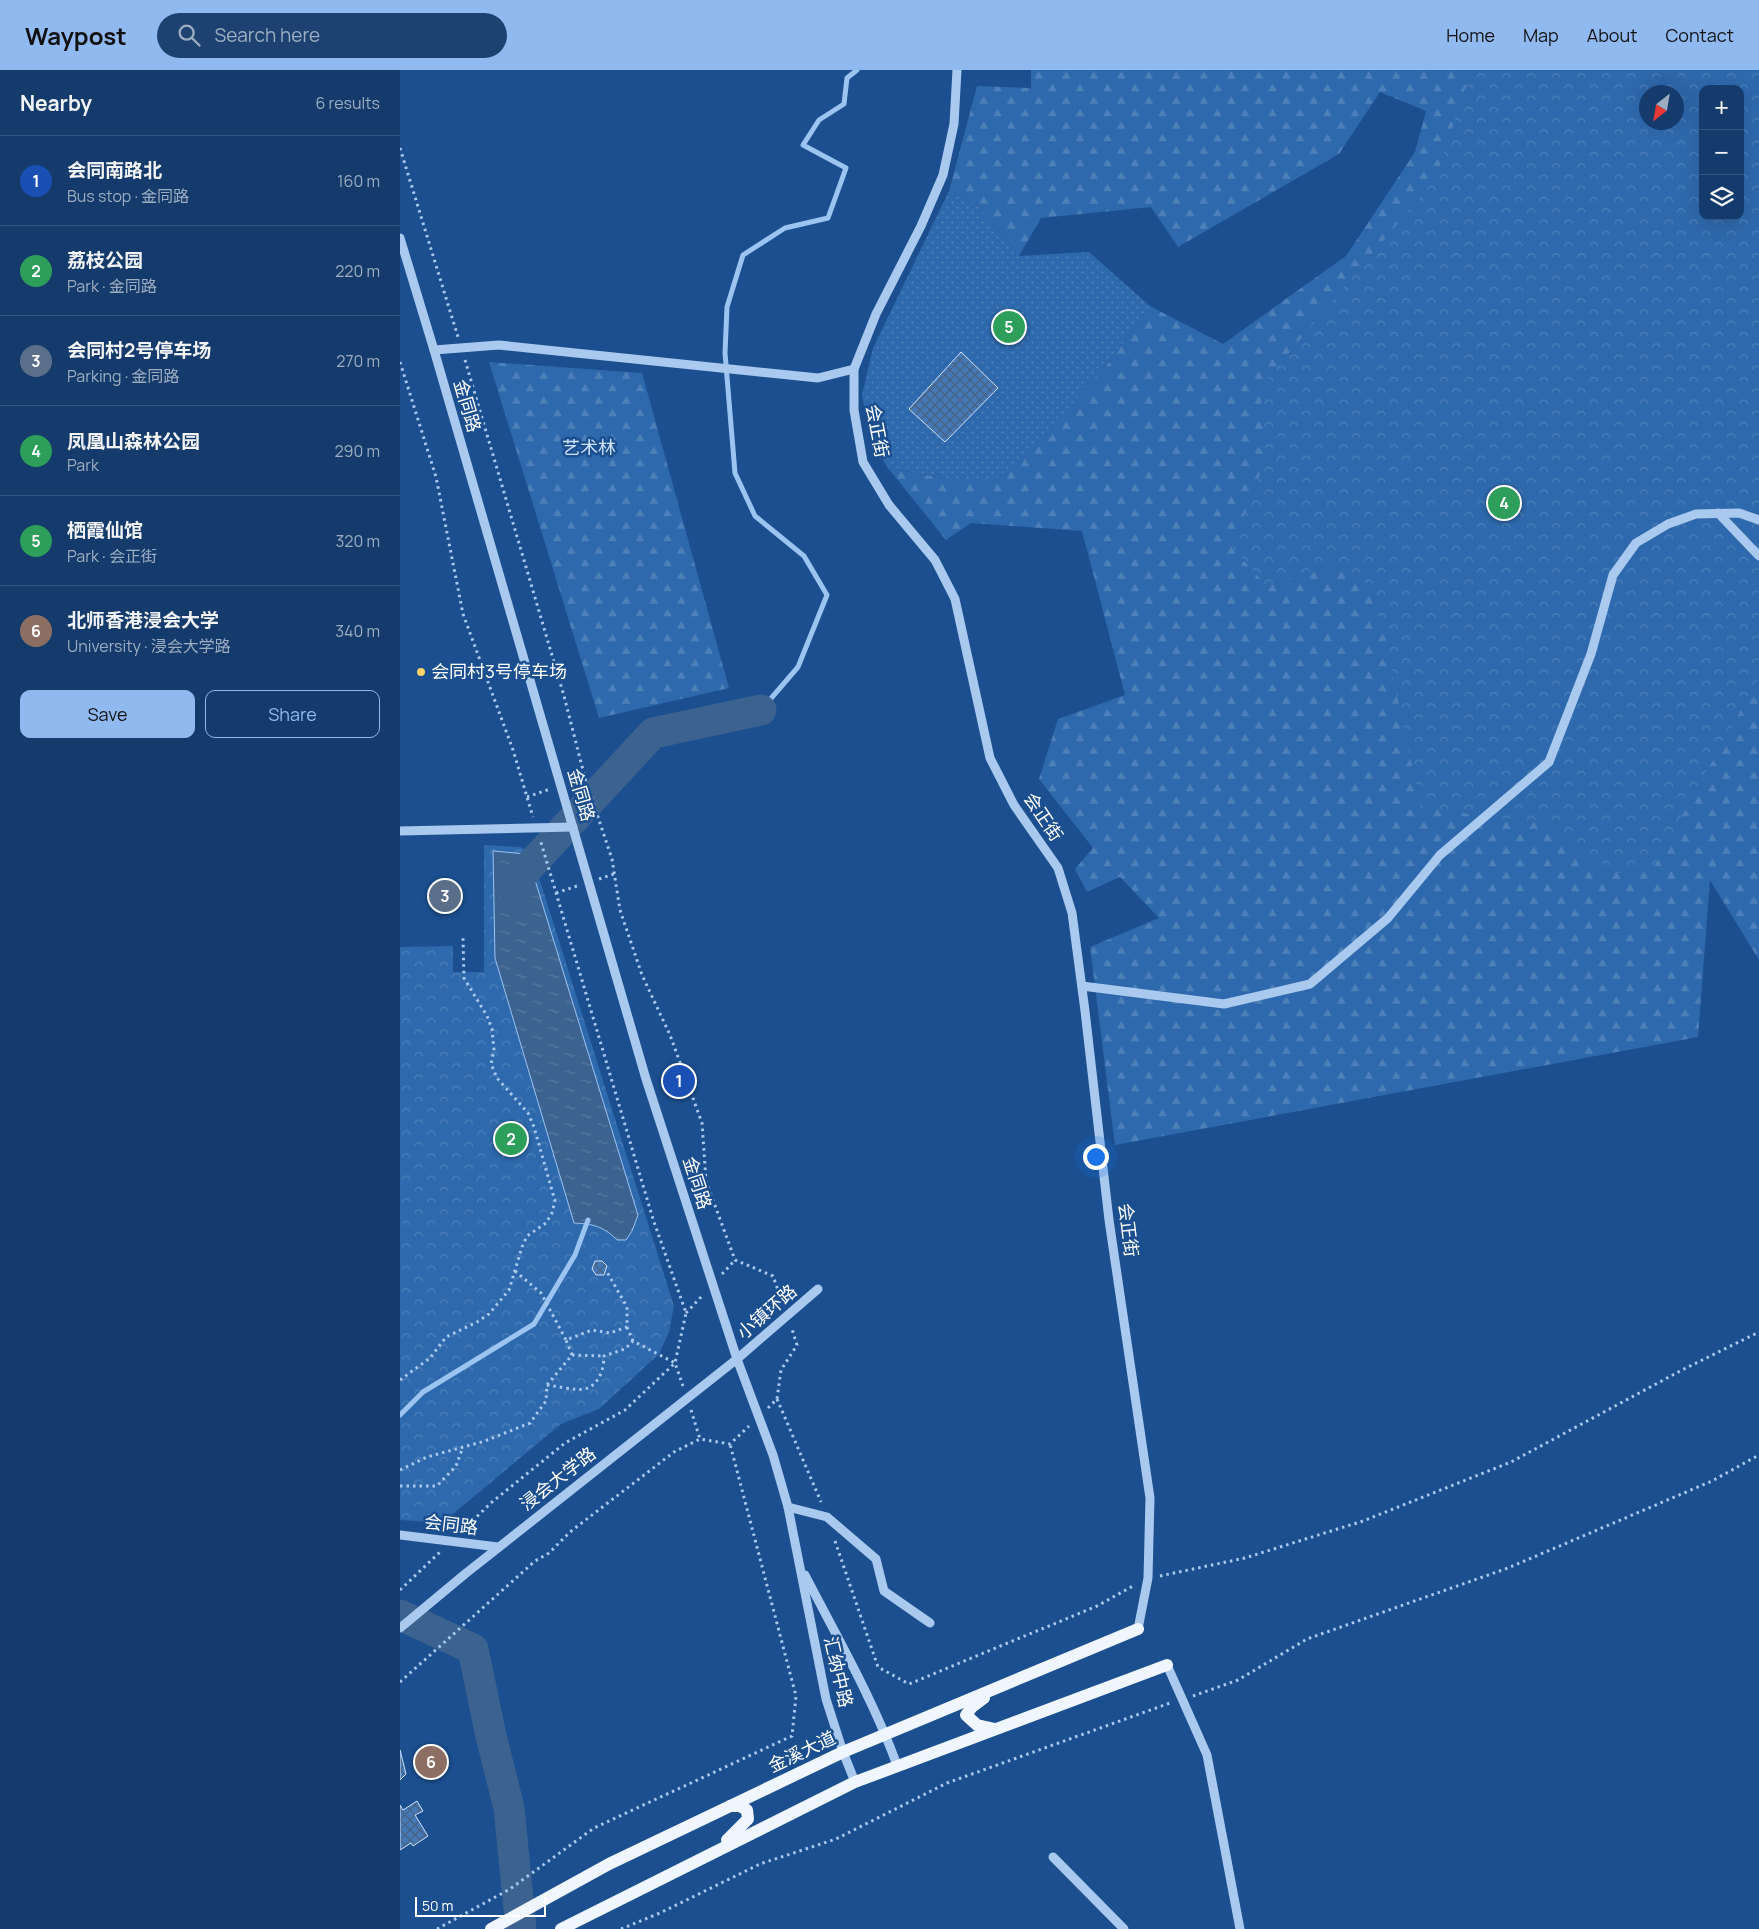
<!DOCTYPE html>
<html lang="en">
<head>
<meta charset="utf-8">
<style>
  :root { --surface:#143b6b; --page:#1d4271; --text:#f1f3f6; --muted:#9dadc1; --line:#33557e; --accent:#90b9f0 }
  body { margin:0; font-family:Manrope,"Noto Sans SC",sans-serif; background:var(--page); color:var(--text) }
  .controls { position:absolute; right:15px; top:15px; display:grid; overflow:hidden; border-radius:10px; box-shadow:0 5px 20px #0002 }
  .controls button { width:45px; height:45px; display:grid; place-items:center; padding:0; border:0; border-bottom:1px solid var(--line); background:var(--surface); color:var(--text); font:25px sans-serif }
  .compass { position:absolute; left:1239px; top:15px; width:45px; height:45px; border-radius:50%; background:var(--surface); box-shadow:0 5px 20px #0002; rotate:211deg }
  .scale { position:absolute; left:15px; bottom:12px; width:131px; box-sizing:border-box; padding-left:5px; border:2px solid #fff; border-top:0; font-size:14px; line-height:18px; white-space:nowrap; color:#fff; -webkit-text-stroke:4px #1b4f8f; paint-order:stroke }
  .you { position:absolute; left:695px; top:1086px; width:18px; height:18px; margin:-12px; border:4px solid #fff; border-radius:50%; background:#1a73e8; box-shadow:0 0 0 8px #1a73e833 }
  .badge { display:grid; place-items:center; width:32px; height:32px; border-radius:50%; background:var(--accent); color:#fff; font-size:16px; font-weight:700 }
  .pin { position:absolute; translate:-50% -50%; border:2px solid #fff; box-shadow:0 1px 5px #0006 }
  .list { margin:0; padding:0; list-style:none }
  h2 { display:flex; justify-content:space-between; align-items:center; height:65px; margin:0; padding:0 20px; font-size:21px }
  h2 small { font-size:16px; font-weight:400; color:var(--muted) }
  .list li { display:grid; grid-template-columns:32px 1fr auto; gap:15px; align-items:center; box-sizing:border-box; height:90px; padding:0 20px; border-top:1px solid var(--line) }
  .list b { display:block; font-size:19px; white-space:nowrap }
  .list p { margin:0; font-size:16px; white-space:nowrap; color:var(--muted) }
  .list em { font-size:16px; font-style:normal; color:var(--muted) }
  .actions { display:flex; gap:10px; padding:15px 20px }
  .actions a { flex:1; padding:11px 0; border:1px solid var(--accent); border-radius:10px; text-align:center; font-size:18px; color:var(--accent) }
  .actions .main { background:var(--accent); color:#111 }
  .icon { flex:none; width:28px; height:28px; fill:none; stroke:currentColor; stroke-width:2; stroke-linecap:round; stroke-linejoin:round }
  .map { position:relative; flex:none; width:1359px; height:1859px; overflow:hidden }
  header { display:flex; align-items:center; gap:30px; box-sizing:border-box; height:70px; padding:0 25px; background:var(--accent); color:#111 }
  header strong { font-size:24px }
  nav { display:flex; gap:28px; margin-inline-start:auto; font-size:18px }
  .search { width:350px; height:45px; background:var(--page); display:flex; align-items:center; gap:12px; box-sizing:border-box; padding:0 18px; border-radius:28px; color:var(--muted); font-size:19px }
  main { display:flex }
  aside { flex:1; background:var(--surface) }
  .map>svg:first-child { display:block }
</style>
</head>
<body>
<header>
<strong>Waypost</strong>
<div class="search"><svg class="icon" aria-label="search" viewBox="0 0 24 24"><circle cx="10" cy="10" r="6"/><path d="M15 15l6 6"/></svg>Search here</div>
<nav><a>Home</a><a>Map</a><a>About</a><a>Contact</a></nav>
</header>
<main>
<aside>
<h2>Nearby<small>6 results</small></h2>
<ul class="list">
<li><span class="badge" style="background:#1a4fb4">1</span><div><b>会同南路北</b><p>Bus stop · 金同路</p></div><em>160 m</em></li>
<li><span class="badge" style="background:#2e9e5b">2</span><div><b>荔枝公园</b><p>Park · 金同路</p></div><em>220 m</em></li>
<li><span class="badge" style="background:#5c6f8a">3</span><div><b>会同村2号停车场</b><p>Parking · 金同路</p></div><em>270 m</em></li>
<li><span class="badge" style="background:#2e9e5b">4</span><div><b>凤凰山森林公园</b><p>Park</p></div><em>290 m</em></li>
<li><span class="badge" style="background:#2e9e5b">5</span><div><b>栖霞仙馆</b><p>Park · 会正街</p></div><em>320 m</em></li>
<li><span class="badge" style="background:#8d6e63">6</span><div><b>北师香港浸会大学</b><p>University · 浸会大学路</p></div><em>340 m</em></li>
</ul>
<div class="actions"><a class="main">Save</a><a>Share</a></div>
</aside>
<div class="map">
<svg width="1359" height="1859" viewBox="0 0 1359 1859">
  <defs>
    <pattern id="forest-firs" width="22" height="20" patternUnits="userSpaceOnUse" patternTransform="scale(1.25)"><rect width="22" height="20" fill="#2e69ad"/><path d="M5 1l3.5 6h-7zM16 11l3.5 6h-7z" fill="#4d80b9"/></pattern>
    <pattern id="park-crowns" width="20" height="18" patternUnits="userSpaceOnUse" patternTransform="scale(1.25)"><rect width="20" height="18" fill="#2e69ad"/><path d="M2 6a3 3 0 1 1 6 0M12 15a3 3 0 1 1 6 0" fill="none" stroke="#4d80b9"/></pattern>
    <pattern id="garden-dots" width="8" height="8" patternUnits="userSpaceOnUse" patternTransform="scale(1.25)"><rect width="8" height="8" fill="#2e69ad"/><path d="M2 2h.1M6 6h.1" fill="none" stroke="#4d80b9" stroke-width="1.8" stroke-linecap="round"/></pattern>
    <pattern id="water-ripples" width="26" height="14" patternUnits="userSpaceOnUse" patternTransform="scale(1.25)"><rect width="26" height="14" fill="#3c6290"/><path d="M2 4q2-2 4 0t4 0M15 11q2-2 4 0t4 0" fill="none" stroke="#597aa1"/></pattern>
    <pattern id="building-cross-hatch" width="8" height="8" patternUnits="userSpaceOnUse" patternTransform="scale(1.25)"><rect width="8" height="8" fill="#4478b7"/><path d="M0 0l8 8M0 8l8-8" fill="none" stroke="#486282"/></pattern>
  </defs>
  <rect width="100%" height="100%" fill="#1b4f8f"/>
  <g fill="url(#forest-firs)" fill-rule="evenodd">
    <path d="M631,0H1359V890L1310,810L1298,967L715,1075L690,877L759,848L720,807L687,822L675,799L693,778L639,709L658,649L725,625L682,461L571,453L546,470L488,398L548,409L706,296L750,236L823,274L946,186L1015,82L1026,41L980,22L939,84L778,177L751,137L641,148L619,186L578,136L549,121L577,16L631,18ZM1303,19H1340V146H1303ZM1246,22H1276V52H1246Z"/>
    <polygon points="89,292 242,303 329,618 199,648"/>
  </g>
  <g fill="url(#park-crowns)" fill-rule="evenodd">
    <path d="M1071,0H1359V607L1251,802L1208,803L1143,753L1021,738L974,517L932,496L866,515L832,478L866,389L860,317L1036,108ZM1303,19H1340V146H1303ZM1246,22H1276V52H1246Z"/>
    <polygon points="84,775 120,777 131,782 274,1236 269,1262 259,1284 199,1339 161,1354 42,1453 0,1450 0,877 53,876 53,902 84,902"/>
  </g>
  <polygon fill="url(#garden-dots)" points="549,121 578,136 619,186 689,182 750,236 706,296 630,381 594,410 548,409 488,398 471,371 462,325 473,278"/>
  <path fill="url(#water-ripples)" stroke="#9cc4f0" d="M93,781L127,784L238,1145L232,1161L226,1170H217C203,1156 193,1154 174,1153L95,888Z"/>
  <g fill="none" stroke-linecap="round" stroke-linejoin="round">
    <g stroke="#9cc4f0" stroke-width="5">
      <polyline points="361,640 398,597 427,525 404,486 355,446 335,403 325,283 327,237 343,185 385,158 428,148 446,98 403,75 419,50 444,34 447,8 457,0"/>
      <polyline points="0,1345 23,1322 134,1254 175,1185 188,1150"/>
    </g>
    <g stroke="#3c6290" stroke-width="31">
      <polyline points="117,832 115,812 253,663 361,640"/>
      <polyline points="0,1545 73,1579 91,1666 109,1738 121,1859"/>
    </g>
  </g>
  <g fill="url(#building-cross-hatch)" stroke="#cfe3fa">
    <polygon points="561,282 598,318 545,372 509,339"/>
    <polygon points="195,1191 202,1191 207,1196 204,1205 196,1205 192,1199"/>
    <polygon points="0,1680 6,1704 0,1710"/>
    <polygon points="17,1731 23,1741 15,1745 28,1766 13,1776 11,1773 0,1780 0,1735 3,1740"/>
  </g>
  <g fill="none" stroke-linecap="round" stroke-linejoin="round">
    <g stroke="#a9c9ee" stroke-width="3" stroke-dasharray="2.5 4" stroke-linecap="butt">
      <polyline points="0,78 58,267"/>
      <polyline points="65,290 164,626 185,708 212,789 220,840 242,905 270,965 302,1053 306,1111 335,1190 373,1206 383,1234"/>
      <polyline points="0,292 36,407 63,544 113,680 133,747"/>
      <polyline points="173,712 185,708"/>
      <polyline points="127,727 150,719"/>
      <polyline points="199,809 214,804"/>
      <polyline points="156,823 177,816"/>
      <polyline points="115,1201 141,1223 166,1270"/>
      <polyline points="322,1204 335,1190"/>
      <polyline points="286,1243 303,1225"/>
      <polyline points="227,1257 233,1271"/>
      <polyline points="172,1285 204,1286"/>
      <polyline points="0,1310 30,1288 46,1267 77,1252 89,1244 109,1220 122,1177 127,1166 146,1153 152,1143 155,1131 134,1057 128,1043 97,1008 91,994 94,980 92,959 87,946 64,908 63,868"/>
      <path d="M147,1315C156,1316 177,1321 184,1319C199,1316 204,1299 204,1286L225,1279L233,1271L275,1293L283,1316"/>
      <polyline points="377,1329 421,1432"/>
      <polyline points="368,1338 377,1329 381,1300 397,1275 392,1259"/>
      <polyline points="291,1340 300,1369"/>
      <polyline points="0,1400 27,1387 85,1371 130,1353 146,1331 147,1315 172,1285 166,1270 192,1260 210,1263 227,1257 227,1237 207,1202"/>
      <polyline points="0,1416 37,1416 56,1396 63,1377"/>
      <polyline points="63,1460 92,1432 165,1373 225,1340 275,1293 286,1243 253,1149 140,769"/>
      <polyline points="435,1471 478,1597 509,1614 697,1536 733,1516"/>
      <polyline points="760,1506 845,1488 963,1451 1111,1392 1282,1300 1359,1262"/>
      <polyline points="0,1520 40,1482"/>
      <polyline points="0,1612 135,1491 149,1483 170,1462 274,1382 300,1369 330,1374 349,1356"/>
      <polyline points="793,1626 838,1610 907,1569 1108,1498 1312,1411 1359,1385"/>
      <polyline points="37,1859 110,1819 194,1758 392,1666 396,1626 330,1374"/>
      <polyline points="221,1859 260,1843 360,1794 436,1769 547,1713 770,1633"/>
    </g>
    <g stroke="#a9c9ee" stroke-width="9">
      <polyline points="557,0 554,54 543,105 521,156 476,244 454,299 454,340 463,392 489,435 535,490 555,529 590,688 614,735 658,798 672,843 685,941 709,1150 750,1428 748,1508 738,1559"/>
      <polyline points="0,168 34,280 246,1009 337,1289 373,1385 388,1437 426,1629 443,1682 455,1712"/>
      <polyline points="34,280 99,275 418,308 454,299"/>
      <polyline points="1318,443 1359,486"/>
      <polyline points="0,761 173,757"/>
      <polyline points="682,916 824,934 910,914 988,848 1040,785 1149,692 1191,584 1213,505 1236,473 1268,454 1296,444 1339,443 1359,450"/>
      <polyline points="388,1437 427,1447 476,1489 484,1521 530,1553"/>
      <polyline points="0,1465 98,1477"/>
      <path d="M405,1505C437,1567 473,1629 497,1695"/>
      <polyline points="0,1558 65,1504 337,1289 418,1219"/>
      <polyline points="767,1595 807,1685 840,1859"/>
      <polyline points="653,1787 724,1859"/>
    </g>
    <g stroke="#f0f6ff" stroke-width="12">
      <polyline points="584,1628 572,1637 566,1645 577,1655 595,1659"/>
      <polyline points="327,1770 348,1749 347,1740 340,1736 330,1736"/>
      <polyline points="91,1859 209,1794 443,1682 738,1559"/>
      <polyline points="161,1859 455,1712 767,1595"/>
    </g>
  </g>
  <circle fill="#ffd166" stroke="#1b4f8f" stroke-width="2" cx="21" cy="602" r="5"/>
  <g text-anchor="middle" stroke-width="5" stroke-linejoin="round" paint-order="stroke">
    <g font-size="18" fill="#fff" stroke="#1b4f8f">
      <text transform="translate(67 336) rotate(74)" y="6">金同路</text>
      <text transform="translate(477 361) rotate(79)" y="6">会正街</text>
      <text transform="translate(181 725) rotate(74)" y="6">金同路</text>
      <text transform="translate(643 747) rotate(56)" y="6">会正街</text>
      <text transform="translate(297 1113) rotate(72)" y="6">金同路</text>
      <text transform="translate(728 1160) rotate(83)" y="6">会正街</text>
      <text transform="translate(367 1242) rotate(-41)" y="6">小镇环路</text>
      <text transform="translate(158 1409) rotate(-38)" y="6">浸会大学路</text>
      <text transform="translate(51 1455) rotate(7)" y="6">会同路</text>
      <text transform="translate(438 1602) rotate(77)" y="6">汇纳中路</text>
      <text transform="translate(402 1682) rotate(-25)" y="6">金溪大道</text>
    </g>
    <g font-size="18" fill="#cfe3fa" stroke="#1b4f8f">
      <text x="189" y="384">艺术林</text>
    </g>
    <g font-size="18" fill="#fff" stroke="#1b4f8f" text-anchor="start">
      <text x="31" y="608">会同村3号停车场</text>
    </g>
  </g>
</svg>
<div class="controls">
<button>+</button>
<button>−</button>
<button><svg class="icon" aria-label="layers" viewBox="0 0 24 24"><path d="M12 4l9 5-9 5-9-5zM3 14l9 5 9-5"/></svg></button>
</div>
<svg class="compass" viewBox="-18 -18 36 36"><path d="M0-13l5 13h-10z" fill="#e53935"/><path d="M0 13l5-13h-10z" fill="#9dadc1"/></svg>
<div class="scale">50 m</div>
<div class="you"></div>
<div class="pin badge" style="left:279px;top:1011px;background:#1a4fb4">1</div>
<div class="pin badge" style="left:111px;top:1069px;background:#2e9e5b">2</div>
<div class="pin badge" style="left:45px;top:826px;background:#5c6f8a">3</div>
<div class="pin badge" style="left:1104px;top:433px;background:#2e9e5b">4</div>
<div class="pin badge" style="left:609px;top:257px;background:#2e9e5b">5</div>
<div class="pin badge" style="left:31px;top:1692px;background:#8d6e63">6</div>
</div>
</main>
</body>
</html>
